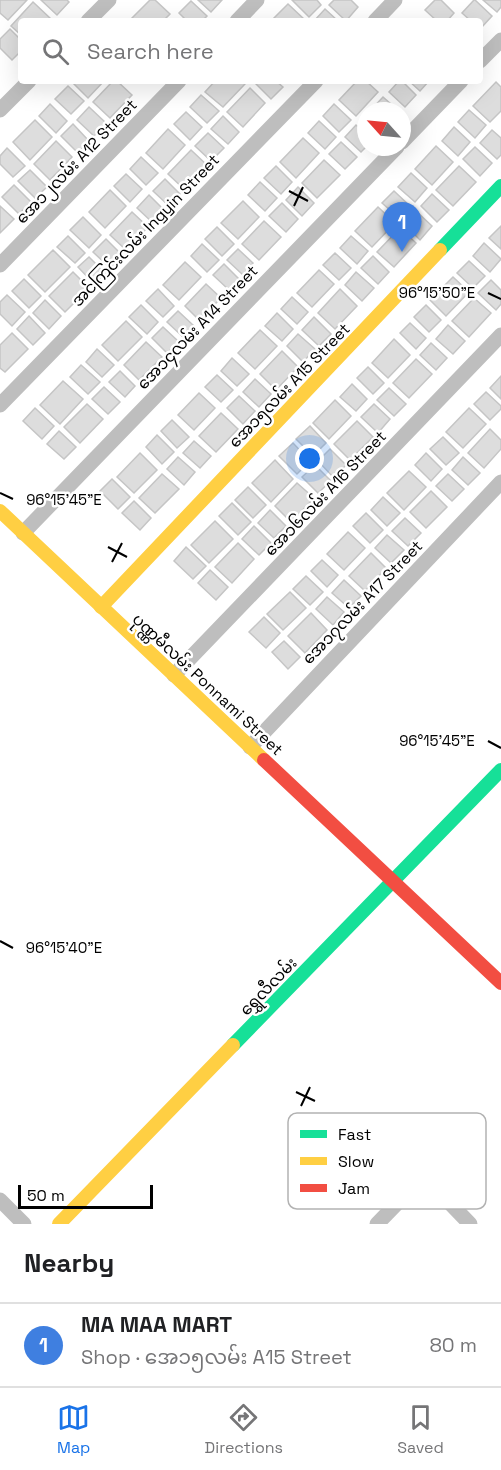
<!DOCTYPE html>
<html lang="en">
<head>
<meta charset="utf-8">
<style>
  :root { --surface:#fff; --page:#f2f2f2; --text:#202124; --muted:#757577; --line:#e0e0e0; --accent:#1a73e8 }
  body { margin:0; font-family:"Space Grotesk","Noto Sans Myanmar",sans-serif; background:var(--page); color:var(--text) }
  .compass { position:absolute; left:357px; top:102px; width:54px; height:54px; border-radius:50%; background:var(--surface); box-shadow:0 6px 24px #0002; rotate:297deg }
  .scale { position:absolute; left:18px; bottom:15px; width:135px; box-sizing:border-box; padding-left:6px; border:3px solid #000; border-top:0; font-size:16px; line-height:21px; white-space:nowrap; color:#000; -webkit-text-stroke:4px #fff; paint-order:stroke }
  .you { position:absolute; left:310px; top:459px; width:21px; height:21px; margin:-15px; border:4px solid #fff; border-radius:50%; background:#1a73e8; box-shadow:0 0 0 9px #1a73e833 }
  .badge { display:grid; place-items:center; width:39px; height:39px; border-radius:50%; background:var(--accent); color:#fff; font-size:20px; font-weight:700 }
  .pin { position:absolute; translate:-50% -50px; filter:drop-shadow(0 2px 3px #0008) }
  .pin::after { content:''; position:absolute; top:32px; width:21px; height:18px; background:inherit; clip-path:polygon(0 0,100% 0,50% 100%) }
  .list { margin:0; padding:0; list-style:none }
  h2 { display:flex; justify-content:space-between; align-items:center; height:78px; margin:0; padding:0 24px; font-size:26px }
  h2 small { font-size:20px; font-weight:400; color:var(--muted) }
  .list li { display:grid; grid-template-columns:39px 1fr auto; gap:18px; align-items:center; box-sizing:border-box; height:84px; padding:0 24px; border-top:2px solid var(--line) }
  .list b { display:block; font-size:22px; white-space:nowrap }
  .list p { margin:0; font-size:20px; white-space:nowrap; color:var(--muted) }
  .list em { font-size:20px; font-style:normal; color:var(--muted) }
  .icon { flex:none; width:33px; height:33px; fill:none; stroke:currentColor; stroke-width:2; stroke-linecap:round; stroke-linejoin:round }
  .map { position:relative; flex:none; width:501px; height:1224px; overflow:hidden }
  .search { position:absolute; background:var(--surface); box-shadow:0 6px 24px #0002; left:18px; right:18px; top:18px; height:66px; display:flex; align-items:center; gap:15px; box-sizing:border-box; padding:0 21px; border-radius:6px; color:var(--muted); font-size:22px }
  .sheet { height:162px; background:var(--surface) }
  nav { display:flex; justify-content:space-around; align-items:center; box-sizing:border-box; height:84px; border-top:2px solid var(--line); background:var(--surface); font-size:16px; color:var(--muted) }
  nav a { display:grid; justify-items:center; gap:3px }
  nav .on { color:var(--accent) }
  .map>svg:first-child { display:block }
</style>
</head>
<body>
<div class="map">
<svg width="501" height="1224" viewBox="0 0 501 1224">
  <rect width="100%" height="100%" fill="#fff"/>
  <g fill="#ddd" stroke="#c5c5c5" stroke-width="1.5">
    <polygon points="0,0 27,0 8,20 0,13"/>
    <polygon points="41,0 67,0 69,2 57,15"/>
    <polygon points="150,0 155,0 170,14 163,21 131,21 130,20"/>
    <polygon points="198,0 222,0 211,12"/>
    <polygon points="292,0 317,0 321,5 309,17"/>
    <polygon points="334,0 351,0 358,7 346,21 329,5"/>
    <polygon points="435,0 441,0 454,13 447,21 437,21 425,10"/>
    <polygon points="474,0 475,0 492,16 480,29 480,21 471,21 462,13"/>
    <polygon points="483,0 501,0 501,7 497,12"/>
    <polygon points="191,1 207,16 202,21 187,21 179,13"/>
    <polygon points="33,2 51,19 49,21 21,21 21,35 11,26"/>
    <polygon points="288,4 305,20 304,21 271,21"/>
    <polygon points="325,9 338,21 314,21"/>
    <polygon points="10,29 21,40 21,51 12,60 0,48 0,39"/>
    <polygon points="73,81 104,81 88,98 72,82"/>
    <polygon points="113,81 117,81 132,95 110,118 93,102"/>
    <polygon points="215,81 243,81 246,83 223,107 205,92"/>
    <polygon points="257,81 276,81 283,87 271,99 255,83"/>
    <polygon points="357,81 366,81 378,92 356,116 339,100"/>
    <polygon points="399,81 402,81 416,95 405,107 389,92"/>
    <polygon points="409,81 429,81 420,91"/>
    <polygon points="496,82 501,87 501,111 490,122 473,106"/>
    <polygon points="68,86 84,101 71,114 55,99"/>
    <polygon points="250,88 265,103 243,127 227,112"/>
    <polygon points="201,95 219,111 207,123 190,107"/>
    <polygon points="383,97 399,111 370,111"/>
    <polygon points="50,104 67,121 56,133 39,116"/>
    <polygon points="334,104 351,120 339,132 323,116"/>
    <polygon points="89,107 106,123 94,136 77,120"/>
    <polygon points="469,110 486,125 475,138 458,122"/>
    <polygon points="186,112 202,127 190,140 174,124"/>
    <polygon points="223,116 239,132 228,144 211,129"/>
    <polygon points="35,120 52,137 30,160 13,142"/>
    <polygon points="319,121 336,137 325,149 308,133"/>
    <polygon points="73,124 89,141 78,153 61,136"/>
    <polygon points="356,125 366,135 366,147 361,152 345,137"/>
    <polygon points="454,127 470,142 458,156 442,141"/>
    <polygon points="168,129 185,145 163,169 146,153"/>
    <polygon points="492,130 501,138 501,155 497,159 480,143"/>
    <polygon points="208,133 224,148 211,161 195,146"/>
    <polygon points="303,138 319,153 296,178 280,162"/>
    <polygon points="56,141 72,157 50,180 34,164"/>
    <polygon points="341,142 357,157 345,169 329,154"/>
    <polygon points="436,146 453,162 432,185 415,169"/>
    <polygon points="475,147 492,163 480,176 463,159"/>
    <polygon points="7,148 25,166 13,177 0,164 0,156"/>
    <polygon points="191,150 208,166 185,190 168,174"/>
    <polygon points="141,157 158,173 146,185 130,169"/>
    <polygon points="324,160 340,175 317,198 302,183"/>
    <polygon points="276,166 292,182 281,194 264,178"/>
    <polygon points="459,166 476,182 453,206 436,190"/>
    <polygon points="30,170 47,187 35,198 18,181"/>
    <polygon points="411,173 427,188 415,202 398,187"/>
    <polygon points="126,174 142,189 130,202 114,186"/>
    <polygon points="165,179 180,194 169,206 153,191"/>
    <polygon points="260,182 277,198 265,211 248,195"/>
    <polygon points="14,185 31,202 19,214 2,197"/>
    <polygon points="298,187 314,203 302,216 286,200"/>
    <polygon points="110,190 126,206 105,228 89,212"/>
    <polygon points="394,191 410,206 399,218 382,203"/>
    <polygon points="432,194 449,210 437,222 421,206"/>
    <polygon points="149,195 165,211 153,223 137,208"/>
    <polygon points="243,201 259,217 238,239 221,223"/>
    <polygon points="282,203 298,219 286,232 269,216"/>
    <polygon points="0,206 14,219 0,233"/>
    <polygon points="378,207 395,223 372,247 355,231"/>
    <polygon points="416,211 432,226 420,240 404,224"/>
    <polygon points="132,212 148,227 126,250 110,235"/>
    <polygon points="83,217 101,235 89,248 70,230"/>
    <polygon points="264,221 281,237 259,260 242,244"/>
    <polygon points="501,226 501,249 489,238"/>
    <polygon points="217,227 234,244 222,256 205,239"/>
    <polygon points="400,228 416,243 394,267 377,252"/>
    <polygon points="68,236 85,253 75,263 57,247"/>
    <polygon points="351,236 368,251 357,264 340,248"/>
    <polygon points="106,239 122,255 110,268 93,252"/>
    <polygon points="484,243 501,259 490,272 473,256"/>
    <polygon points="202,244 219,260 207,272 191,256"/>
    <polygon points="238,249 253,263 243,275 227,260"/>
    <polygon points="53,250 70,267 45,292 28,275"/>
    <polygon points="335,253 351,268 339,280 323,265"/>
    <polygon points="373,256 389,272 378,284 361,268"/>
    <polygon points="89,257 105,273 94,284 78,267"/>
    <polygon points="469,261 485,276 473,288 457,273"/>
    <polygon points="185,262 201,277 179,300 163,285"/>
    <polygon points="224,264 239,279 229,290 213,275"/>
    <polygon points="319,270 334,284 312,307 297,293"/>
    <polygon points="73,272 89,288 65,312 49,296"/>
    <polygon points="356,272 374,288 362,301 345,285"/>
    <polygon points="453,277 469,292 446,316 430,300"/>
    <polygon points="24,279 41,296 29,308 12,291"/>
    <polygon points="491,280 501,290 501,304 496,310 478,293"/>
    <polygon points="206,284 221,298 199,320 185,306"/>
    <polygon points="158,289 174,306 163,317 146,301"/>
    <polygon points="340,289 357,306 335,329 318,313"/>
    <polygon points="7,295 25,312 12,326 0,314 0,302"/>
    <polygon points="292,297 308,312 297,324 281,309"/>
    <polygon points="474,298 491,313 469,337 452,321"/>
    <polygon points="45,300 61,316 49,329 33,313"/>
    <polygon points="141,305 158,322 147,334 129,317"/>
    <polygon points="426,305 441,320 429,332 414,317"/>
    <polygon points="178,311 194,326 183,337 167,322"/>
    <polygon points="277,313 293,329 282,341 265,326"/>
    <polygon points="29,316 45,333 33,345 17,329"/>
    <polygon points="314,317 331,334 319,346 302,330"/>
    <polygon points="126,321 142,337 118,361 102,345"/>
    <polygon points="410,323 426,338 416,349 400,333"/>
    <polygon points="448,325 465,341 453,354 436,339"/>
    <polygon points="163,327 179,342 167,353 152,338"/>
    <polygon points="260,330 277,346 255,369 238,353"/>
    <polygon points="12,333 28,349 5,372 0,368 0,345"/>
    <polygon points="298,334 315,349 303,362 287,346"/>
    <polygon points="394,339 410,355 388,378 372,363"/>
    <polygon points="146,342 162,357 139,380 124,365"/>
    <polygon points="431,343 447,358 436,370 420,355"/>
    <polygon points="97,349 114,365 102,377 86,362"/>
    <polygon points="282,351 298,367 276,390 260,374"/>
    <polygon points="232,358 249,374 237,386 221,371"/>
    <polygon points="416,359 432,374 409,398 393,383"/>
    <polygon points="81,365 100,382 88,394 70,377"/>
    <polygon points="368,367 384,383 373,394 357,378"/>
    <polygon points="120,371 135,386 125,397 109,382"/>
    <polygon points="217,375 233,390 221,402 205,387"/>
    <polygon points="501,376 501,399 490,388"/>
    <polygon points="255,379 271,394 259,407 243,392"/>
    <polygon points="63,381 83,399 60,424 40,405"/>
    <polygon points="352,384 367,399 356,411 340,397"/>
    <polygon points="104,387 120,402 108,414 92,399"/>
    <polygon points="389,388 406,404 394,416 377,400"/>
    <polygon points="486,392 501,406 501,409 490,420 474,404"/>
    <polygon points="199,393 215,408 194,430 178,415"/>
    <polygon points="239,396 255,411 243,424 227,408"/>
    <polygon points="335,400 351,416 329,439 313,423"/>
    <polygon points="87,404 103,419 80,443 64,427"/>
    <polygon points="374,404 390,419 378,433 361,417"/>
    <polygon points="35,408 54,426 42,439 23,421"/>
    <polygon points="469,408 486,424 463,448 446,432"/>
    <polygon points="221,413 238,429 216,452 199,436"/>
    <polygon points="172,420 189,437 177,448 161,431"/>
    <polygon points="357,421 373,437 350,460 334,444"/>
    <polygon points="310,426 326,443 313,456 296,439"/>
    <polygon points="490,429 501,440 501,449 484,468 468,453"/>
    <polygon points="59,431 76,447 64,459 47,444"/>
    <polygon points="157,435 174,452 162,464 146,447"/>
    <polygon points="443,437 459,453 446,465 430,449"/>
    <polygon points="194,441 211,456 200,468 183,453"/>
    <polygon points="293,443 310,461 297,474 279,456"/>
    <polygon points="330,449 346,465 334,478 318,461"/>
    <polygon points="140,453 157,470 134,493 117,477"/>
    <polygon points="426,453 442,469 431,481 415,465"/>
    <polygon points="178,457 195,472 184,485 167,469"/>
    <polygon points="463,457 480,473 468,485 452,470"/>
    <polygon points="275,460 293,479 271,502 252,483"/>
    <polygon points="315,465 331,481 318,493 302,477"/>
    <polygon points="409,471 426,487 404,510 387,493"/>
    <polygon points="162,474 179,489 155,513 139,498"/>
    <polygon points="448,474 464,489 452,501 436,486"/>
    <polygon points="112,479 130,497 118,509 100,491"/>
    <polygon points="297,483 314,498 291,522 275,506"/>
    <polygon points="248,487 266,505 253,518 235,500"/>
    <polygon points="431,491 447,507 426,528 410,512"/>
    <polygon points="383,497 400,513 387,526 371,510"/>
    <polygon points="134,501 151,518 140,530 122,513"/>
    <polygon points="232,503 251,522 238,535 219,516"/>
    <polygon points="270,510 286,526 274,538 258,523"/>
    <polygon points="366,513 383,530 370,543 353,526"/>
    <polygon points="405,518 421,533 408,546 392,531"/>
    <polygon points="215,521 233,539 209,563 191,545"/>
    <polygon points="254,526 271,543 259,555 242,539"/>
    <polygon points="348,532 365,548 344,570 327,554"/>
    <polygon points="387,535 404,550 391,563 375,548"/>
    <polygon points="238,543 254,559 232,583 215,567"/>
    <polygon points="186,547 206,566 193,579 174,561"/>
    <polygon points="371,553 386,568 365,591 349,576"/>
    <polygon points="322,560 338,575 327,587 311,571"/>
    <polygon points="210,570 228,587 216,600 198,583"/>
    <polygon points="306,576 323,592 310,605 293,589"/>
    <polygon points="344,580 361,596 349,608 332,593"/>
    <polygon points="290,592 306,608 283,630 267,614"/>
    <polygon points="327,597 344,612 333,625 316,609"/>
    <polygon points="311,613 327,630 305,653 288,636"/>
    <polygon points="264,617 280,633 266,648 249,632"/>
    <polygon points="284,641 300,657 288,669 272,652"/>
  </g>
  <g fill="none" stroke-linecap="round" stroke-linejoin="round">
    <g stroke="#bebebe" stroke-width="15">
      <polyline points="88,21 109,0"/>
      <polyline points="237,21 257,0"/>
      <polyline points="375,21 395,0"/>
      <polyline points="480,61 501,40"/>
      <polyline points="0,110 29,81"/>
      <polyline points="402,142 461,81"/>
      <polyline points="0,265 179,81"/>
      <polyline points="0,405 316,81"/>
      <polyline points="23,533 397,147"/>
      <polyline points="174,675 501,335"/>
      <polyline points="250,747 501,482"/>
      <polyline points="0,1200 24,1224"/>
      <polyline points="377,1224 408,1192 427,1189 445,1198 470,1224"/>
    </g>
    <g stroke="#16e098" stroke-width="14">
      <polyline points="440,250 501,186"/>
      <polyline points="233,1045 501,770"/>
    </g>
    <g stroke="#ffcf43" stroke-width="14">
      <polyline points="0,511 264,760"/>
      <polyline points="101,607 440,250"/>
      <polyline points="59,1224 233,1045"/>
    </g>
    <polyline stroke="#f24e42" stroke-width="14" points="264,760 501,983"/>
  </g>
  <path fill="none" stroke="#000" stroke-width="2" d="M289,191L308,201M294,206L303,187M488,293L501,299M0,493L13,499M108,547L127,557M112,562L122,543M488,741L501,748M0,941L13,948M296,1092L315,1101M301,1106L310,1087"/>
  <g text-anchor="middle" stroke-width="5" stroke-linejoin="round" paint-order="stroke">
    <g font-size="16" fill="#000" stroke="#fff">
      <text transform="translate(76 161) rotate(-46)" y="6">အေ၁၂လမ်း A12 Street</text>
      <text transform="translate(145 230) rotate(-46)" y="6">အင်ကြင်းလမ်း Ingyin Street</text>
      <text transform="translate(197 327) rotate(-46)" y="6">အေ၁၄လမ်း A14 Street</text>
      <text transform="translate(289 385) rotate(-46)" y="6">အေ၁၅လမ်း A15 Street</text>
      <text transform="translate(325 493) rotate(-46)" y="6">အေ၁၆လမ်း A16 Street</text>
      <text transform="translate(362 602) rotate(-46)" y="6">အေ၁၇လမ်း A17 Street</text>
      <text transform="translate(208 684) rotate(43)" y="6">ပုဏ္ဏမီလမ်း Ponnami Street</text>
      <text transform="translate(268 986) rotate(-46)" y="6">ရွှေလီလမ်း</text>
    </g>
  </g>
  <rect x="288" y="1113" width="198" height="96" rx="9" fill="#fff" stroke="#b2b2b2" stroke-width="1.5"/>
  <rect x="300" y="1130" width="27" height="8" fill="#16e098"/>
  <rect x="300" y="1157" width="27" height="8" fill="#ffcf43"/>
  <rect x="300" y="1184" width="27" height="8" fill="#f24e42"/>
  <g font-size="16" fill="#000">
    <text x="338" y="1140">Fast</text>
    <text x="338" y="1167">Slow</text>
    <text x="338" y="1194">Jam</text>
  </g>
  <g font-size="15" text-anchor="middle" fill="#000" stroke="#fff" stroke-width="5" stroke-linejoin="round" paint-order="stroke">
    <text x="437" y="298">96°15'50"E</text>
    <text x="64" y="505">96°15'45"E</text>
    <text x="437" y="746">96°15'45"E</text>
    <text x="64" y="953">96°15'40"E</text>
  </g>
</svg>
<svg class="compass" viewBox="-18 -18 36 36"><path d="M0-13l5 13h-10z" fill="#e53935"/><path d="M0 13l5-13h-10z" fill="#757577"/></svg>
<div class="scale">50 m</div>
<div class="you"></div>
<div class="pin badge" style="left:402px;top:252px;background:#3f7fe0">1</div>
<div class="search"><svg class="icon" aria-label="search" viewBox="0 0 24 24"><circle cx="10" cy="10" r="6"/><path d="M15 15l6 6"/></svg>Search here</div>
</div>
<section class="sheet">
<h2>Nearby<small></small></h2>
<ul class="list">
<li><span class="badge" style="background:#3f7fe0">1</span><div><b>MA MAA MART</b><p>Shop · အေ၁၅လမ်း A15 Street</p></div><em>80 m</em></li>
</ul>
</section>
<nav>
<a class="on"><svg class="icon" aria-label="map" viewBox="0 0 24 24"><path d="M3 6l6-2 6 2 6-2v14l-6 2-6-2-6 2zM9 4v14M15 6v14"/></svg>Map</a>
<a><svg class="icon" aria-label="directions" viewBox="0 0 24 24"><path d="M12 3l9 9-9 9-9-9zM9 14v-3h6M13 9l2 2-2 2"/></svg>Directions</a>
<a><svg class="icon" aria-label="saved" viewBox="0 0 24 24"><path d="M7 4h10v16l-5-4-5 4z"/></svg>Saved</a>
</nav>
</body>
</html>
